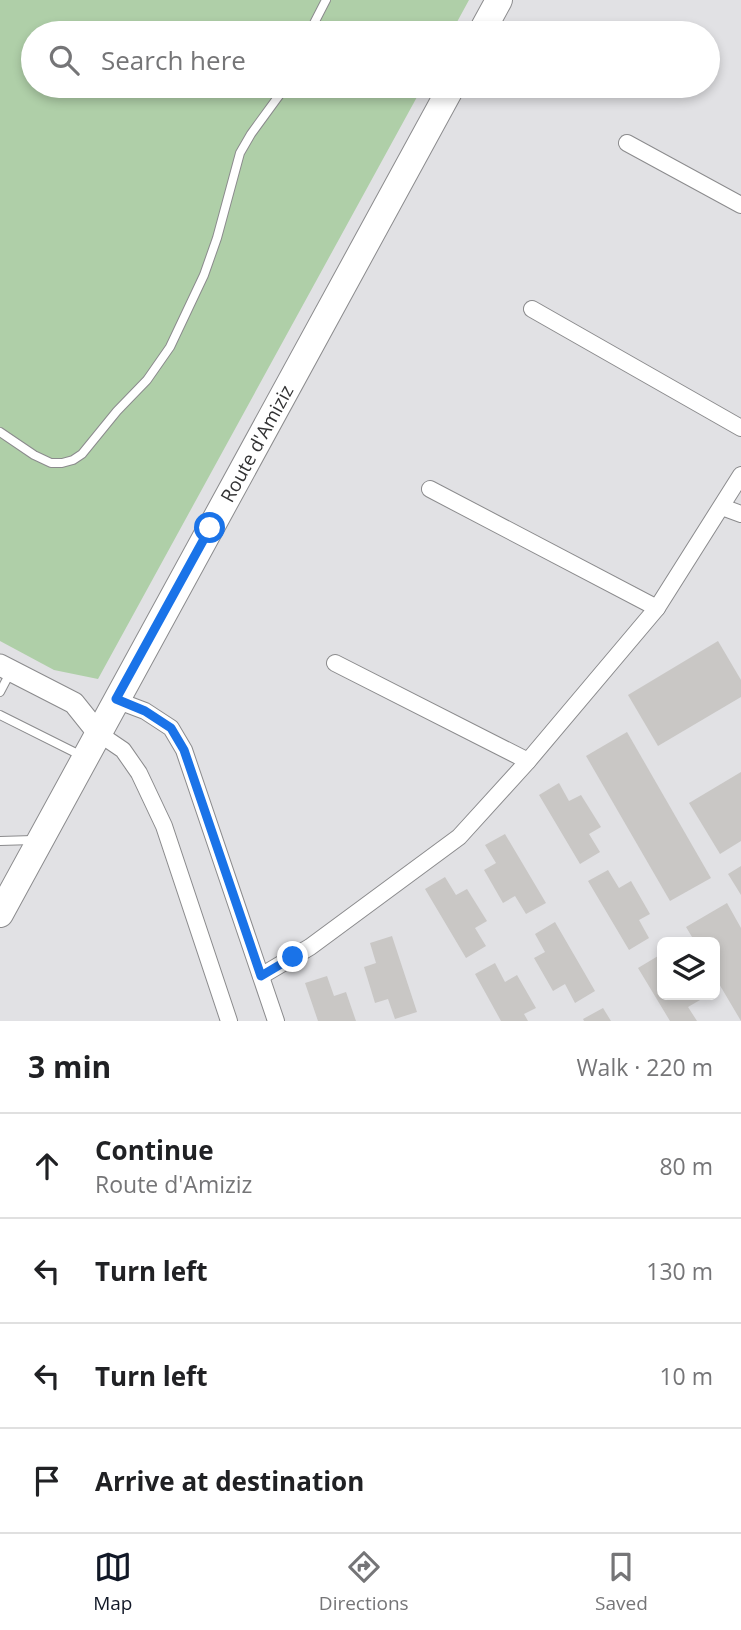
<!DOCTYPE html>
<html lang="en">
<head>
<meta charset="utf-8">
<style>
  :root { --surface:#fff; --page:#f2f2f2; --text:#202124; --muted:#757577; --line:#e0e0e0; --accent:#111827 }
  body { margin:0; font-family:"Open Sans",sans-serif; background:var(--page); color:var(--text) }
  .controls { position:absolute; right:21px; bottom:21px; display:grid; overflow:hidden; border-radius:10px; box-shadow:0 4px 10px #0003 }
  .controls button { width:63px; height:63px; display:grid; place-items:center; padding:0; border:0; border-bottom:2px solid var(--line); background:var(--surface); color:var(--text); font:35px sans-serif }
  .stop { position:absolute; width:21px; height:21px; margin:-16px; border:5px solid #1a73e8; border-radius:50%; background:#fff }
  .stop.end { background:#1a73e8; border-color:#fff; box-shadow:0 2px 7px #0008 }
  .list { margin:0; padding:0; list-style:none }
  h2 { display:flex; justify-content:space-between; align-items:center; height:91px; margin:0; padding:0 28px; font-size:30px }
  h2 small { font-size:23px; font-weight:400; color:var(--muted) }
  .list li { display:grid; grid-template-columns:46px 1fr auto; gap:21px; align-items:center; box-sizing:border-box; height:105px; padding:0 28px; border-top:2px solid var(--line) }
  .list b { display:block; font-size:26px; white-space:nowrap }
  .list p { margin:0; font-size:23px; white-space:nowrap; color:var(--muted) }
  .list em { font-size:23px; font-style:normal; color:var(--muted) }
  .icon { flex:none; width:38px; height:38px; fill:none; stroke:currentColor; stroke-width:2; stroke-linecap:round; stroke-linejoin:round }
  .map { position:relative; flex:none; width:741px; height:1021px; overflow:hidden }
  .search { position:absolute; background:var(--surface); box-shadow:0 4px 10px #0003; left:21px; right:21px; top:21px; height:77px; display:flex; align-items:center; gap:18px; box-sizing:border-box; padding:0 24px; border-radius:38px; color:var(--muted); font-size:26px }
  .sheet { height:511px; background:var(--surface) }
  nav { display:flex; justify-content:space-around; align-items:center; box-sizing:border-box; height:98px; border-top:2px solid var(--line); background:var(--surface); font-size:19px; color:var(--muted) }
  nav a { display:grid; justify-items:center; gap:4px }
  nav .on { color:var(--accent) }
  .map>svg:first-child { display:block }
</style>
</head>
<body>
<div class="map">
<svg width="741" height="1021" viewBox="0 0 741 1021">
  <rect width="100%" height="100%" fill="#e1e1e4"/>
  <polygon fill="#afcfa8" points="0,0 469,0 451,33 33,33 33,86 423,86 98,679 54,670 0,641"/>
  <g fill="#c9c7c5">
    <polygon points="718,641 741,680 741,697 658,746 628,695"/>
    <polygon points="627,732 711,878 670,901 586,756"/>
    <polygon points="741,772 741,841 720,854 689,803"/>
    <polygon points="559,783 569,801 581,795 601,827 589,834 600,852 580,864 539,795"/>
    <polygon points="505,834 546,903 526,914 515,896 503,903 484,870 496,863 485,845"/>
    <polygon points="741,866 741,895 728,874"/>
    <polygon points="608,870 619,888 631,881 650,914 639,920 649,938 629,950 588,881"/>
    <polygon points="445,877 456,895 467,889 487,921 475,928 486,946 466,958 425,889"/>
    <polygon points="727,903 741,928 741,1021 715,977 715,942 695,942 686,927"/>
    <polygon points="555,922 595,991 575,1003 565,984 553,991 534,958 545,952 535,934"/>
    <polygon points="392,936 417,1012 395,1019 388,999 375,1003 364,967 376,963 370,943"/>
    <polygon points="658,956 662,963 662,995 697,995 700,1000 688,1007 697,1021 670,1021 638,968"/>
    <polygon points="495,963 505,982 517,975 536,1008 524,1014 528,1021 501,1021 475,974"/>
    <polygon points="327,976 334,996 346,992 356,1021 318,1021 305,983"/>
    <polygon points="603,1008 611,1021 584,1021 583,1019"/>
  </g>
  <g fill="none" stroke-linecap="round" stroke-linejoin="round">
    <defs>
      <g id="service">
        <polyline points="309,33 326,0"/>
        <polyline points="0,432 34,455 51,463 62,463 73,460 82,454 117,411 147,380 170,347 204,275 217,238 240,153 251,134 286,86"/>
        <polyline points="0,692 10,673"/>
        <polyline points="0,715 82,756"/>
        <polyline points="0,841 33,840"/>
      </g>
      <g id="minor">
        <polyline points="627,143 741,205"/>
        <polyline points="532,309 741,428"/>
        <polyline points="430,489 657,608"/>
        <polyline points="722,507 741,514"/>
        <polyline points="335,663 528,761"/>
        <polyline points="116,700 145,711 171,728 184,750 276,1021"/>
        <polyline points="98,733 123,750 139,773 164,826 229,1021"/>
        <polyline points="261,976 310,947 459,837 528,761 657,608 741,475"/>
      </g>
      <polyline id="tertiary" points="0,665 74,703 98,733"/>
      <g id="primary">
        <polyline points="481,33 499,0"/>
        <path id="s1" d="M0,914L452,86"/>
      </g>
    </defs>
    <use href="#service" stroke="#8b8b8d" stroke-width="10"/>
    <use href="#minor" stroke="#8b8b8d" stroke-width="18"/>
    <use href="#tertiary" stroke="#8b8b8d" stroke-width="23"/>
    <use href="#primary" stroke="#8b8b8d" stroke-width="28"/>
    <use href="#service" stroke="#fff" stroke-width="8"/>
    <use href="#minor" stroke="#fff" stroke-width="16"/>
    <use href="#tertiary" stroke="#fff" stroke-width="21"/>
    <use href="#primary" stroke="#fff" stroke-width="26"/>
  </g>
  <g fill="none" stroke-linecap="round" stroke-linejoin="round">
    <polyline stroke="#1a73e8" stroke-width="9" points="210,528 116,699 145,711 171,728 184,750 261,976 293,957"/>
  </g>
  <g text-anchor="middle" stroke-width="5" stroke-linejoin="round" paint-order="stroke">
    <g font-size="19" fill="#323233" stroke="#e1e1e4">
      <text dy="7" stroke="none"><textPath href="#s1" startOffset="536">Route d'Amiziz</textPath></text>
    </g>
  </g>
</svg>
<div class="controls">
<button><svg class="icon" aria-label="layers" viewBox="0 0 24 24"><path d="M12 4l9 5-9 5-9-5zM3 14l9 5 9-5"/></svg></button>
</div>
<div class="stop" style="left:210px;top:528px"></div>
<div class="stop end" style="left:293px;top:957px"></div>
<div class="search"><svg class="icon" aria-label="search" viewBox="0 0 24 24"><circle cx="10" cy="10" r="6"/><path d="M15 15l6 6"/></svg>Search here</div>
</div>
<section class="sheet">
<h2>3 min<small>Walk · 220 m</small></h2>
<ul class="list">
<li><svg class="icon" aria-label="ahead" viewBox="0 0 24 24"><path d="M12 20V5M6 11l6-6 6 6"/></svg><div><b>Continue</b><p>Route d'Amiziz</p></div><em>80 m</em></li>
<li><svg class="icon" aria-label="left" viewBox="0 0 24 24"><path d="M17 20v-9H6M10 6l-5 5 5 5"/></svg><div><b>Turn left</b></div><em>130 m</em></li>
<li><svg class="icon" aria-label="left" viewBox="0 0 24 24"><path d="M17 20v-9H6M10 6l-5 5 5 5"/></svg><div><b>Turn left</b></div><em>10 m</em></li>
<li><svg class="icon" aria-label="arrive" viewBox="0 0 24 24"><path d="M6 21V4h12l-3 4 3 4H6"/></svg><div><b>Arrive at destination</b></div></li>
</ul>
</section>
<nav>
<a class="on"><svg class="icon" aria-label="map" viewBox="0 0 24 24"><path d="M3 6l6-2 6 2 6-2v14l-6 2-6-2-6 2zM9 4v14M15 6v14"/></svg>Map</a>
<a><svg class="icon" aria-label="directions" viewBox="0 0 24 24"><path d="M12 3l9 9-9 9-9-9zM9 14v-3h6M13 9l2 2-2 2"/></svg>Directions</a>
<a><svg class="icon" aria-label="saved" viewBox="0 0 24 24"><path d="M7 4h10v16l-5-4-5 4z"/></svg>Saved</a>
</nav>
</body>
</html>
